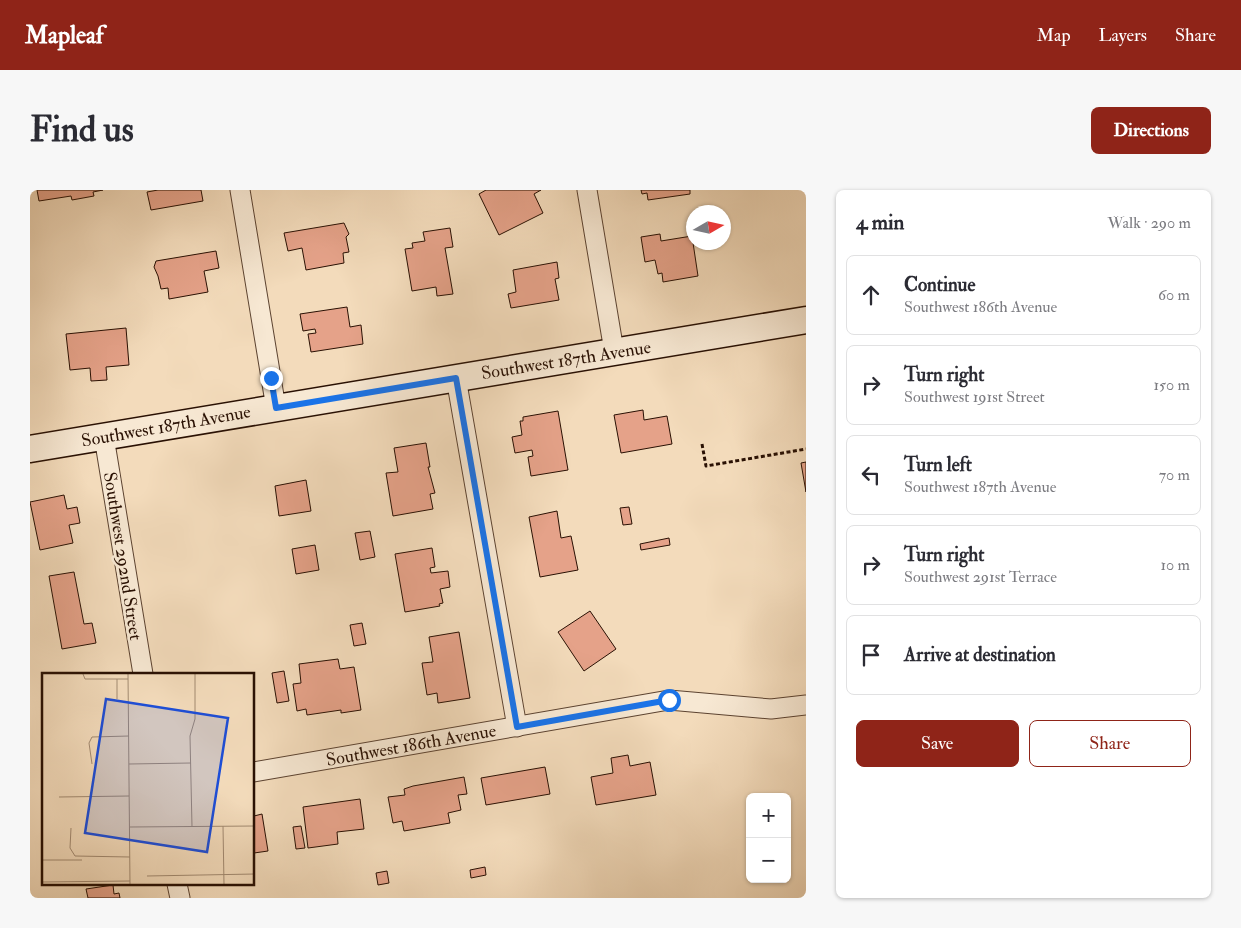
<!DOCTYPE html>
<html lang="en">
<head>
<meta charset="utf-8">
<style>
  :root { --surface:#fff; --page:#f7f7f7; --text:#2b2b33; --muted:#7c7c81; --line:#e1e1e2; --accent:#8f2418 }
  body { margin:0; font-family:"IM FELL Double Pica",serif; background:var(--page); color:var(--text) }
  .controls { position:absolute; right:15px; bottom:15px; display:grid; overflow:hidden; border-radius:8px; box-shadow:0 1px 4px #0004 }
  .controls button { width:45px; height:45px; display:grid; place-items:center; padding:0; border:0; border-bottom:1px solid var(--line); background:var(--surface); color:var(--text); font:25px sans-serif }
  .compass { position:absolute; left:656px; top:15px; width:45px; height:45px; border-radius:50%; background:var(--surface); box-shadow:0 1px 4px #0004; rotate:81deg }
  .stop { position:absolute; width:15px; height:15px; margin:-11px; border:4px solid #1a73e8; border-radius:50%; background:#fff }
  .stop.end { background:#1a73e8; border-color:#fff; box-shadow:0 1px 5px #0008 }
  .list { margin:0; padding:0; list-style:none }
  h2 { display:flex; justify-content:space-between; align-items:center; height:65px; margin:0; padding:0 20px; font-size:21px }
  h2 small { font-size:16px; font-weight:400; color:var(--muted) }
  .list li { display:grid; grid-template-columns:32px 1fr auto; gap:15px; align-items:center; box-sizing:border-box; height:80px; margin:0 10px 10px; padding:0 10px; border:1px solid var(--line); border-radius:8px }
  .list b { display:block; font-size:19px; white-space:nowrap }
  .list p { margin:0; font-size:16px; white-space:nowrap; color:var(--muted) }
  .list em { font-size:16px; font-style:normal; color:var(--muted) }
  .actions { display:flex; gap:10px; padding:15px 20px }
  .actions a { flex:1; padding:11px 0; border:1px solid var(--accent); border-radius:8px; text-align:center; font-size:18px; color:var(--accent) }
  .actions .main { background:var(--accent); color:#fff }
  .icon { flex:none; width:28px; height:28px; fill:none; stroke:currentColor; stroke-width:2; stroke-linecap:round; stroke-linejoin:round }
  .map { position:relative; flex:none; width:776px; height:708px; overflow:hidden; border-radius:8px }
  header { display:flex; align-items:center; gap:30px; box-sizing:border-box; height:70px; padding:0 25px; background:var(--accent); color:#fff }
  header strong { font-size:24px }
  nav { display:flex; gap:28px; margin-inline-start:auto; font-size:18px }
  .intro { display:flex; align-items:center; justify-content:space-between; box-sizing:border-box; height:120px; padding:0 30px }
  h1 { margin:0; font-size:35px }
  .button { padding:12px 22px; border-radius:8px; background:var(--accent); color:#fff; font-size:18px; font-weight:700 }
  main { display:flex; gap:30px; padding:0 30px }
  aside { flex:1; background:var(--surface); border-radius:8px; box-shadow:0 1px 4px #0004 }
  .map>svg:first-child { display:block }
</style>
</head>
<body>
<header>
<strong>Mapleaf</strong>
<nav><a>Map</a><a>Layers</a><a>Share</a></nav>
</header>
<div class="intro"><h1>Find us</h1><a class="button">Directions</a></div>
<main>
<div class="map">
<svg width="776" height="708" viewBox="0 0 776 708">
  <rect width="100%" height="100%" fill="#f3dbbb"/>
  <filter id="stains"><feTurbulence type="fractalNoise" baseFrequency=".004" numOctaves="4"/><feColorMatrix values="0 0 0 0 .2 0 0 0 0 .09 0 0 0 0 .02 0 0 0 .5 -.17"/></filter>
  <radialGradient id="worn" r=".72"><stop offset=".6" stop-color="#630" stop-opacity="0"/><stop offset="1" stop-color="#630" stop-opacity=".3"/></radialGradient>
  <g fill="#e5a289" stroke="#291003">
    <polygon points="7,0 73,0 63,2 64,6 42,10 41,6 9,11"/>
    <polygon points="128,0 171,0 173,11 121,20 117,2"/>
    <polygon points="456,0 511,0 504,4 513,23 469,45 449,4"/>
    <polygon points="611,0 660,0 660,4 618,10 617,3 612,4"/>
    <polygon points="314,33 319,44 316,47 319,62 313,63 314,73 276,80 272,58 258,61 254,43"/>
    <polygon points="420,38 423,57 415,58 423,104 407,106 406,97 382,101 375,59 383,58 382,53 395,51 393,42"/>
    <polygon points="630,44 631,51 662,46 668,86 633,92 632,83 628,84 625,70 615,72 611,47"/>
    <polygon points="186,61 189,78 174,81 178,102 139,109 138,98 131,99 128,86 124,77 126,71"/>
    <polygon points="527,72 529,88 525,89 529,110 481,118 478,104 486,102 483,80"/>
    <polygon points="317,117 320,137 331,135 333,154 281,162 278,144 286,143 285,139 273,141 270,124"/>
    <polygon points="96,138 99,175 76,177 77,190 61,191 60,178 40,180 36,144"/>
    <polygon points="613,220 614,230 637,226 642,254 591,263 584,225"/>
    <polygon points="528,221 538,280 501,286 498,267 503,266 502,260 485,263 482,247 492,245 490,231 493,231 493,227"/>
    <polygon points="396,253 400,277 398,277 405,303 400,304 403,319 363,326 356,283 368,282 364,258"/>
    <polygon points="776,272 776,302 771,273"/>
    <polygon points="276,290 281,321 249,326 245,296"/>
    <polygon points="34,305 37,319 47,317 50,333 39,335 43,353 10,360 0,312"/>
    <polygon points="599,317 602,334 593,335 590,318"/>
    <polygon points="527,321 531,348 541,346 548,380 510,387 499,327"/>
    <polygon points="340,341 345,367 330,370 325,343"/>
    <polygon points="639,348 640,355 611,360 610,354"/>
    <polygon points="285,355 289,380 266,384 262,359"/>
    <polygon points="402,358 405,377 400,378 401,383 418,381 420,397 410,399 413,413 409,414 410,416 375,422 365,364"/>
    <polygon points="44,382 54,434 62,433 66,453 32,459 19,386"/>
    <polygon points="560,421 586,459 554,481 528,442"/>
    <polygon points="332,433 336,454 324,456 320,435"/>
    <polygon points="429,442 440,508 408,513 407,503 397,505 392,473 403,472 399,447"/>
    <polygon points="308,469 310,479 324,477 331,520 311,523 311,520 277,525 276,519 267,521 263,494 271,493 269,474"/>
    <polygon points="254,481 259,511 247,513 242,483"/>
    <polygon points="598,565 600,576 620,572 626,605 566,615 561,587 583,583 581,568"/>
    <polygon points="515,577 520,604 456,615 451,588"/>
    <polygon points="434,587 437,604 428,605 431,620 418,623 420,633 374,641 372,631 363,633 358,607 375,605 374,599 383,596"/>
    <polygon points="330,609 334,639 307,642 308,654 278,658 273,617"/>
    <polygon points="232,624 238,661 224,663 224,626"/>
    <polygon points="271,636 275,658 266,659 263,637"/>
    <polygon points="455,677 456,685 441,688 440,680"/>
    <polygon points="357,681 359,693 348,695 346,683"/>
    <polygon points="83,695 84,704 89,703 90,708 58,708 56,699"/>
  </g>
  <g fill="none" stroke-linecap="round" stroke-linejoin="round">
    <defs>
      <g id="street">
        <polyline points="210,0 246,218"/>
        <polyline points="557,0 584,161"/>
        <polyline points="426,188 487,537"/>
        <polyline points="74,247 113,484"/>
        <polyline points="224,582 639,510 741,519 776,515"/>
        <polyline points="147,694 150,708"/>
      </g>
      <polyline id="secondary" points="0,259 776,130"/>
    </defs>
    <use href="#street" stroke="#5c4331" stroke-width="21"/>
    <use href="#secondary" stroke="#291003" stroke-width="29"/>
    <polyline stroke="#291003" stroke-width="3" stroke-dasharray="4 2.5" stroke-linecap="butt" points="672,254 676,276 776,259"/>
    <use href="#street" stroke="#f7e8d3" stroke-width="19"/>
    <use href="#secondary" stroke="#f7e8d3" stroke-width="26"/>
  </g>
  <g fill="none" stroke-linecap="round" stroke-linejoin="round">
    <polyline stroke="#1a73e8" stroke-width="6" points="241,188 246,218 426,188 487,537 639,510"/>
  </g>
  <g text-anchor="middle" stroke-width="5" stroke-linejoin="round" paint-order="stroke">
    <g font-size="18" fill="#291003" stroke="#f7e8d3">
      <text transform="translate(536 170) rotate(-9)" y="6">Southwest 187th Avenue</text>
      <text transform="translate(136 236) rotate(-10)" y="6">Southwest 187th Avenue</text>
      <text transform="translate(93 366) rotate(81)" y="6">Southwest 292nd Street</text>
      <text transform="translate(381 555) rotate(-10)" y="6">Southwest 186th Avenue</text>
    </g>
  </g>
  <g transform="translate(12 483)">
    <rect width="212" height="212" fill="#f3dbbb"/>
    <path fill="none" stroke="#a28a71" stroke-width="1" d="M41,1L43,6H86M86,1L88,212M75,26V6M50,91L47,70L50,64L87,63M87,91L149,90M17,124L87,123M181,153L182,212M88,154L213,153M150,154L148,63L153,46V1M29,155L28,175L33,183L88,184M0,187H40M105,203L213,201M0,209L88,208"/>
    <path fill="#1d4ed8" fill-opacity="0.15" stroke="#1d4ed8" stroke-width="2.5" d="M64,26L186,45L165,179L43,160Z"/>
    <rect width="212" height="212" fill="none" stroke="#291003" stroke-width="2.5"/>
  </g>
  <rect width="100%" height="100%" filter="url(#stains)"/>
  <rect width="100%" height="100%" fill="url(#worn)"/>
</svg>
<div class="controls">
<button>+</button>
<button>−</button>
</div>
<svg class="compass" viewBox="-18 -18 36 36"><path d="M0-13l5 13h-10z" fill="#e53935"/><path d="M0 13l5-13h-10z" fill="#7c7c81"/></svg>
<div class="stop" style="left:639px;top:510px"></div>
<div class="stop end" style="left:241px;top:188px"></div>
</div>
<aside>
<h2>4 min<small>Walk · 290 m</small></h2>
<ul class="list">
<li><svg class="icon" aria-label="ahead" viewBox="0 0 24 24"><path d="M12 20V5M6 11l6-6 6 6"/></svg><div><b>Continue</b><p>Southwest 186th Avenue</p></div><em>60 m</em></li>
<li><svg class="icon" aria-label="right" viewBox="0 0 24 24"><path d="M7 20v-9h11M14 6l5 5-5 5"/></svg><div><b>Turn right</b><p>Southwest 191st Street</p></div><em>150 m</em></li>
<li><svg class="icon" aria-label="left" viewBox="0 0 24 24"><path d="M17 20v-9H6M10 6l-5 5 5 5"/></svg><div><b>Turn left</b><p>Southwest 187th Avenue</p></div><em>70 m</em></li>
<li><svg class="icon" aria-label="right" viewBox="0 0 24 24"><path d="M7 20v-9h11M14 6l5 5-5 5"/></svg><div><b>Turn right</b><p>Southwest 291st Terrace</p></div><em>10 m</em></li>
<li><svg class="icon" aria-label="arrive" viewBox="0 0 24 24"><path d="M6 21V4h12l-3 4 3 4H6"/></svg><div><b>Arrive at destination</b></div></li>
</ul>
<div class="actions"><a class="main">Save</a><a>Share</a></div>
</aside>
</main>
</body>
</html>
